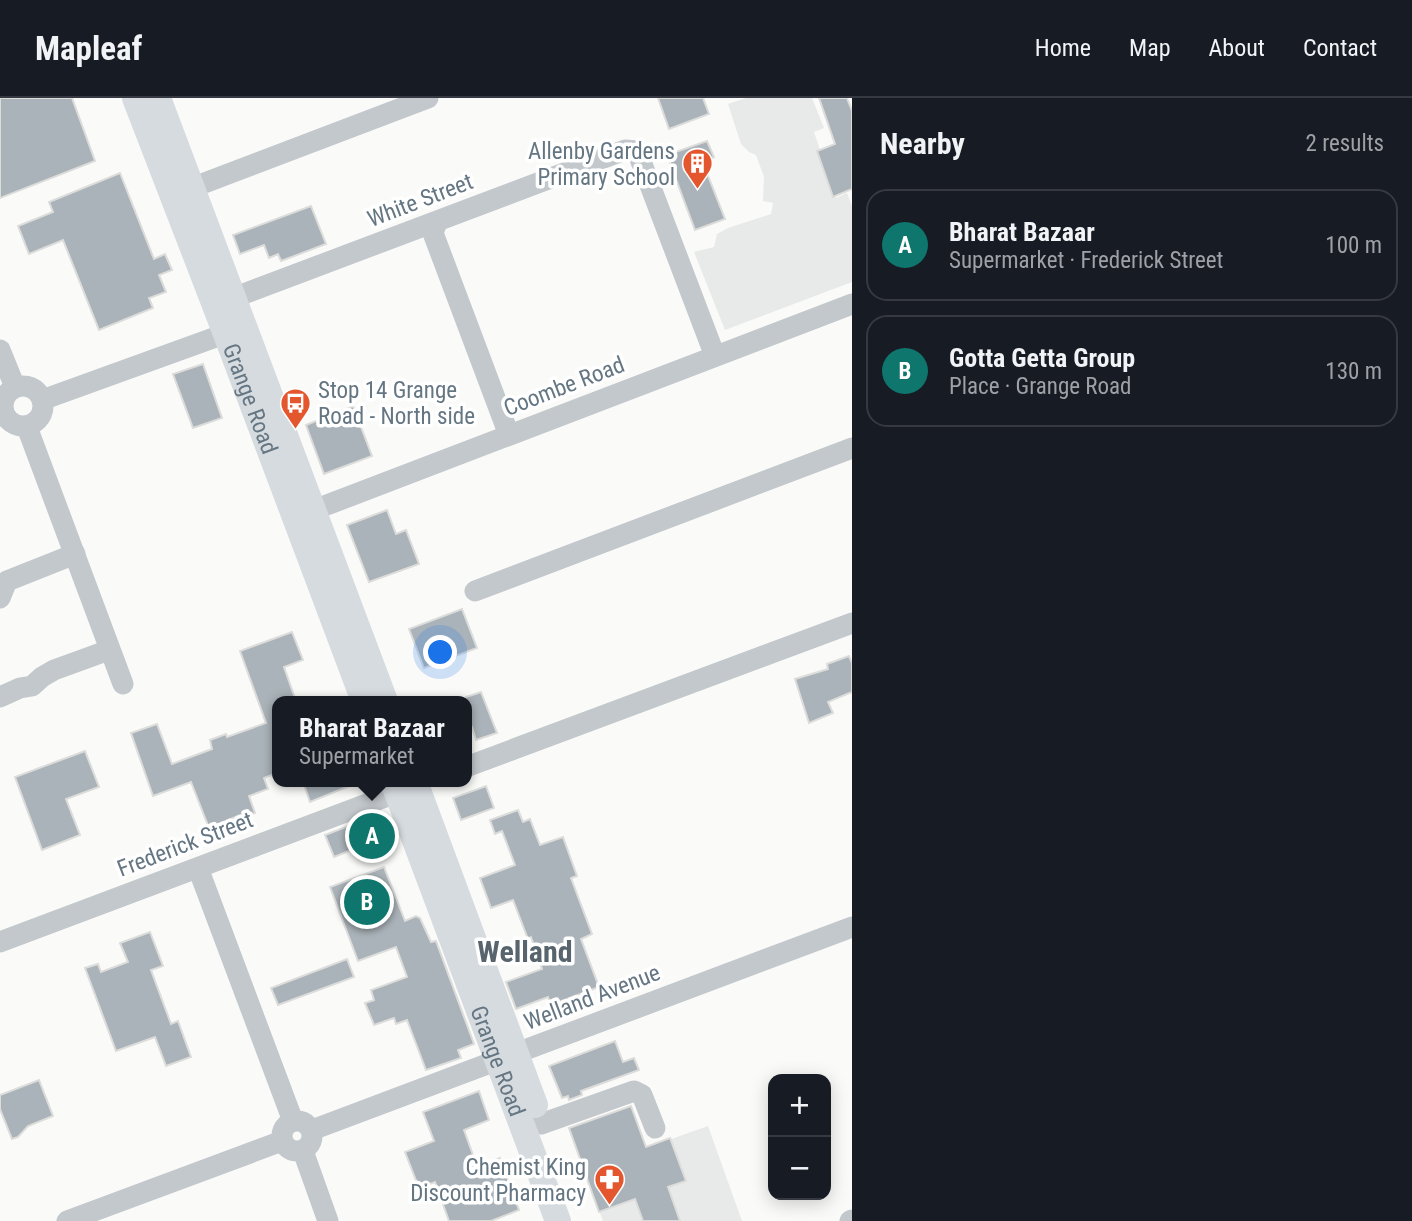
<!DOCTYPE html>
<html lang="en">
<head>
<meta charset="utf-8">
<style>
  :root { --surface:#171b24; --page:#20242c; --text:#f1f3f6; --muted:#9ea1a6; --line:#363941; --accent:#0f766e }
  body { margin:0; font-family:"Roboto Condensed",sans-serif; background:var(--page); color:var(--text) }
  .controls { position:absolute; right:21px; bottom:21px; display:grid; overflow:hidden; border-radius:14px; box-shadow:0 4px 18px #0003 }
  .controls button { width:63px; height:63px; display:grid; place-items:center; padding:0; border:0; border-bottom:2px solid var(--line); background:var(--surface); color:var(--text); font:35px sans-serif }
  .you { position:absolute; left:441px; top:555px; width:24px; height:24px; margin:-18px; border:5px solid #fff; border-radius:50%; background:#1a73e8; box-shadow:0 0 0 10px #1a73e833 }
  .badge { display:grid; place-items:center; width:46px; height:46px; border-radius:50%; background:var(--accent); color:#fff; font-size:23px; font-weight:700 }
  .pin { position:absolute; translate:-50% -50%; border:4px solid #fff; box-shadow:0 2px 7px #0006 }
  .popup { position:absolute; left:272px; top:598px; width:200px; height:91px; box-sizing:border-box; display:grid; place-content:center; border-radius:14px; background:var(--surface); filter:drop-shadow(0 2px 5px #0005); font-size:23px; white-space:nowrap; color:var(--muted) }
  .popup b { font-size:26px; color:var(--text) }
  .popup::after { content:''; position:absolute; left:50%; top:100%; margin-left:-14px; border:14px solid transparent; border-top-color:var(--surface) }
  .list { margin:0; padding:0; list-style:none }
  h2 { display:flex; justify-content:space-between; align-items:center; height:91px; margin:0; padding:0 28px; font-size:30px }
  h2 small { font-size:23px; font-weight:400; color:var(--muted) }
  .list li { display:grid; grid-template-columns:46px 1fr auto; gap:21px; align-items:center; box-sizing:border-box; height:112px; margin:0 14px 14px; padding:0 14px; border:2px solid var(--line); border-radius:21px }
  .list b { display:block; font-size:26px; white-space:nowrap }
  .list p { margin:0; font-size:23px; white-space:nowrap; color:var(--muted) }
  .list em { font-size:23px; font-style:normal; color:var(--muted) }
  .map { position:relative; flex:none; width:852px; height:1123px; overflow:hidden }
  header { display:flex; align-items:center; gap:42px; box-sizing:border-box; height:98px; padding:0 35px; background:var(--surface); border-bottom:2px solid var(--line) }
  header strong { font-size:33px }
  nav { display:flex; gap:38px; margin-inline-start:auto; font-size:24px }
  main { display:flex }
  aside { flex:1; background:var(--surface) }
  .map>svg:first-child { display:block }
</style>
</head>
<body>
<header>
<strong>Mapleaf</strong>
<nav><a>Home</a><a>Map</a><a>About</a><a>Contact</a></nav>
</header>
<main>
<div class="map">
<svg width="852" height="1123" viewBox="0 0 852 1123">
  <rect width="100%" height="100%" fill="#fafaf8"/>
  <g fill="#e8e9e9">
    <polygon points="746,0 812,0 824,30 814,34 836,100 847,95 852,108 852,184 725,232 694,154 714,149 717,136 728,130 771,116 773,105 763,103 764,79 756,57 749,54 741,46 728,6"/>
    <polygon points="708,1028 742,1123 603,1123 584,1072"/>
  </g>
  <g fill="#aab3b9" stroke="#dcdcda" stroke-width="2">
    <polygon points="0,0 72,0 95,63 0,100"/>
    <polygon points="658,0 703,0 709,16 669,31"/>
    <polygon points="819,0 847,0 852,13 852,91 833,99 817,53 835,46"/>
    <polygon points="707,43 714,59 703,65 725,121 695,132 667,57"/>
    <polygon points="120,75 154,161 165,156 172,172 159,177 166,194 149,200 153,210 99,232 63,142 29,156 18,128 53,114 49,104"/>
    <polygon points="311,108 326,146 281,163 278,156 269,160 264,147 240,156 233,137"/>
    <polygon points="203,266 222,320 193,330 173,276"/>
    <polygon points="353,308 372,358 324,376 306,327"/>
    <polygon points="387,412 396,436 406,432 419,466 369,484 347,427"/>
    <polygon points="462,511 477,550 424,570 409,531"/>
    <polygon points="292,534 303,562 284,569 296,603 277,603 277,660 273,662 277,675 264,680 268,691 249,698 255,715 241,720 240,717 209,730 191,684 153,698 131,635 157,626 172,666 212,651 210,642 226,636 227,639 266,625 240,553"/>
    <polygon points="849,558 852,565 852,594 828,604 833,615 809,625 795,581 828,571 827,566"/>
    <polygon points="481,594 497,635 476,642 472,629 466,631 466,599"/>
    <polygon points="85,653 99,689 66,701 80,737 42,752 15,679"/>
    <polygon points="303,684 359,684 310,704"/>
    <polygon points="486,688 494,710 461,722 453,700"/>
    <polygon points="518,712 523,724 530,721 540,747 563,739 577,778 571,780 592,836 581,841 599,889 551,907 548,899 516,911 506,884 542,871 531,839 528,841 513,802 491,810 480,780 515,767 502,733 495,736 490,722"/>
    <polygon points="371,719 379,741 334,759 325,737"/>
    <polygon points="384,769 405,823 416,818 420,820 431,844 436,843 474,946 458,952 461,960 426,972 407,922 396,926 394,920 374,927 365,905 374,902 371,892 407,879 396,849 358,863 330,789"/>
    <polygon points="150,834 163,868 151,872 171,926 178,923 191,959 166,968 155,939 116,953 85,870 98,866 101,874 128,864 120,845"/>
    <polygon points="347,861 354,879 278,907 271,890"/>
    <polygon points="615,943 623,964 634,960 639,972 581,993 582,997 569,1002 568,998 562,1000 549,968"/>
    <polygon points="39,982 53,1018 28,1028 18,1039 12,1041 0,1011 0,997"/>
    <polygon points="479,993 489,1022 464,1032 477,1068 500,1060 519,1112 491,1123 449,1123 435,1084 419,1090 405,1054 434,1043 423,1014"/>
    <polygon points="631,1008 646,1049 670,1040 686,1083 668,1089 680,1123 643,1123 635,1101 599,1114 569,1030"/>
  </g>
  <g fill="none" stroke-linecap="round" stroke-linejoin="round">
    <g stroke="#c3c8cc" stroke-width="21">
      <polyline points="178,95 428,0"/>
      <polyline points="437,124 433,135 509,337"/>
      <polyline points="233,200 625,52 637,53 715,258"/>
      <polyline points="0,252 15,289"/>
      <circle cx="23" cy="308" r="20"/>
      <polyline points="42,302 241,230"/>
      <polyline points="27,329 123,586"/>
      <polyline points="298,418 852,206"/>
      <polyline points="475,493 852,350"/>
      <polyline points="0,500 7,483 75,456"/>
      <polyline points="0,599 20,590 32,588 42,579 54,572 109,552"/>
      <polyline points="466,669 852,525"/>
      <polyline points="198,770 293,1023"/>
      <polyline points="0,844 412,689"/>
      <circle cx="297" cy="1038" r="15"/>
      <polyline points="541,1026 634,993 642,997 655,1030"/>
      <polyline points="312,1032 852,829"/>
      <polyline points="303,1053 328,1123"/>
      <polyline points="67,1123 282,1043"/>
      <polyline points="850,1123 852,1122"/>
    </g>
    <g stroke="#d6dbdf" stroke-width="26">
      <path id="s1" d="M135,0L226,236L364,603"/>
      <polyline points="158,0 385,603"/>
      <path id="s2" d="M393,684L558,1123"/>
      <polyline points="415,684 535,1007"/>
    </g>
  </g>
  <defs>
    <symbol id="building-pin" viewBox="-11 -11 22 30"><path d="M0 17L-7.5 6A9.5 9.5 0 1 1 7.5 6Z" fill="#e4572e" stroke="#fff"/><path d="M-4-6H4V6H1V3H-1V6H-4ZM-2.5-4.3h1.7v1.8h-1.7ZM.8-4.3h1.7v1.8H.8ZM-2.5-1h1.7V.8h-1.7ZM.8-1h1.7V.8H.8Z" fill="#fff"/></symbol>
    <symbol id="bus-pin" viewBox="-11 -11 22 30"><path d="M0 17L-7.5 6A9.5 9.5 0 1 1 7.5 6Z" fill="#e4572e" stroke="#fff"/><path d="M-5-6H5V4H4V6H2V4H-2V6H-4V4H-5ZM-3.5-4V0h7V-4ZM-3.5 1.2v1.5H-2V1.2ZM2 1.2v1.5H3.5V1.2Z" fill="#fff"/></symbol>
    <symbol id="pharmacy-pin" viewBox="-11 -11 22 30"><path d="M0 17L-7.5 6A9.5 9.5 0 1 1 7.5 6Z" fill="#e4572e" stroke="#fff"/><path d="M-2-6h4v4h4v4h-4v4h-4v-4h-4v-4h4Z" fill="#fff"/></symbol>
  </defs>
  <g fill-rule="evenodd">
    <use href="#building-pin" x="680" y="48" width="35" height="47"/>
    <use href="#bus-pin" x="278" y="288" width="35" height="47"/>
    <use href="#pharmacy-pin" x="592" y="1064" width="35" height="47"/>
  </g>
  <g text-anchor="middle" stroke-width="7" stroke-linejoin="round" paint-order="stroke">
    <g font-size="23" fill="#657683" stroke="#fff" text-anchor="end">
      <text x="675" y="61">Allenby Gardens<tspan x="675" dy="26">Primary School</tspan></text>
      <text x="318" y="300" text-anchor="start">Stop 14 Grange<tspan x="318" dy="26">Road - North side</tspan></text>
      <text x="586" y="1077">Chemist King<tspan x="586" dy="26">Discount Pharmacy</tspan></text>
    </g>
    <g font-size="23" fill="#657683" stroke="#fff">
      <text transform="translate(420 102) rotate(-21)" y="8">White Street</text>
      <text transform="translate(564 288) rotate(-21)" y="8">Coombe Road</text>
      <text dy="8" stroke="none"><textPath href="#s1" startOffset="322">Grange Road</textPath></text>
      <text transform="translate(185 746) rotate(-21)" y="8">Frederick Street</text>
      <text transform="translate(592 899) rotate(-21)" y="8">Welland Avenue</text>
      <text dy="8" stroke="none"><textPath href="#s2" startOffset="298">Grange Road</textPath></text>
    </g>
    <g font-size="30" font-weight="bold" fill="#57646e" stroke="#fff">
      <text x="525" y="864">Welland</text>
    </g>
  </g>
</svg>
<div class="controls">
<button>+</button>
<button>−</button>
</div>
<div class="you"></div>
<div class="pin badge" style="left:372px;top:738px">A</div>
<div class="popup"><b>Bharat Bazaar</b>Supermarket</div>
<div class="pin badge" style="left:367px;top:804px">B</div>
</div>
<aside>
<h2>Nearby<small>2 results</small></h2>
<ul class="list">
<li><span class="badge">A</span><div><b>Bharat Bazaar</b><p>Supermarket · Frederick Street</p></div><em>100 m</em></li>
<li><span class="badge">B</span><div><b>Gotta Getta Group</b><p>Place · Grange Road</p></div><em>130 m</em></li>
</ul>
</aside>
</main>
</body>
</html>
